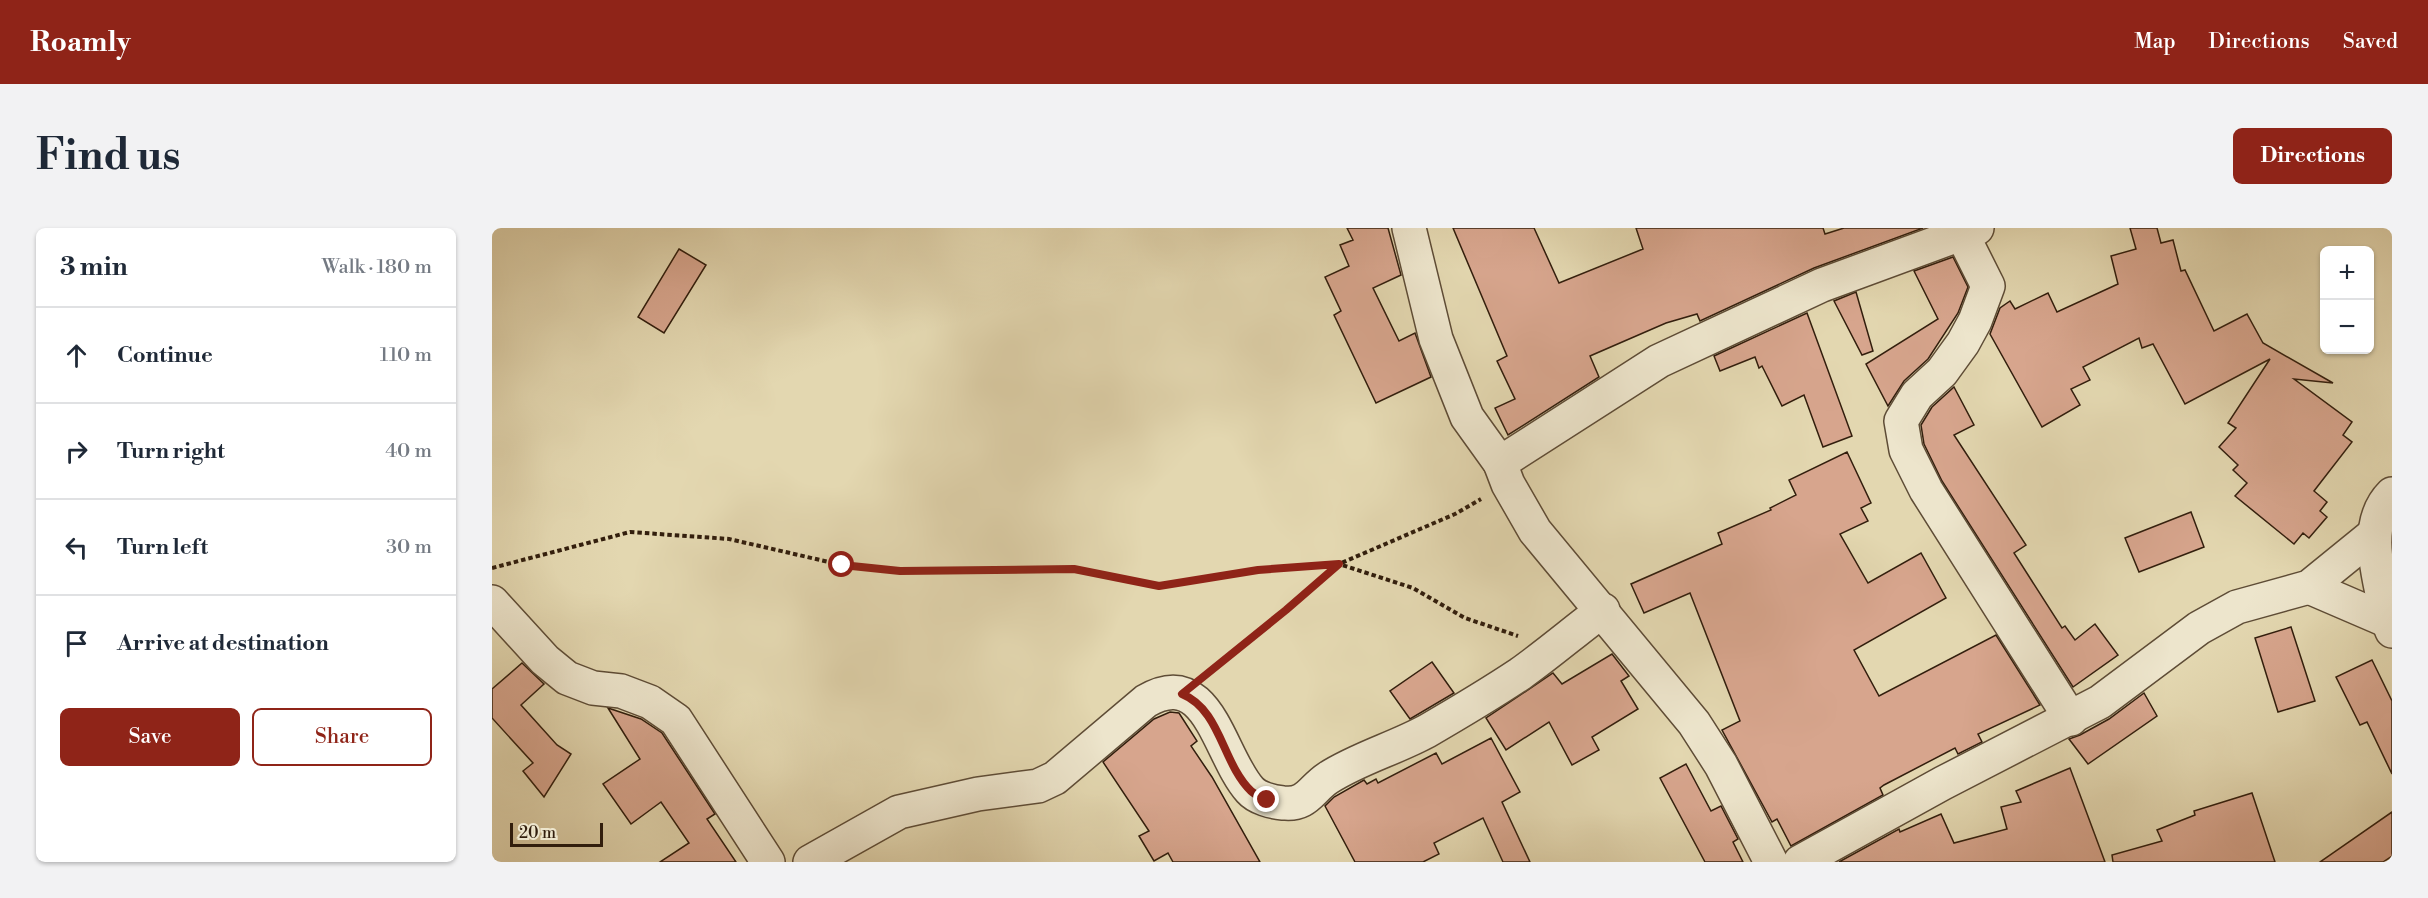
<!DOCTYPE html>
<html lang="en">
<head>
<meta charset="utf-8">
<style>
  :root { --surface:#fff; --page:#f2f2f3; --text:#1f2937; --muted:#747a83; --line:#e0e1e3; --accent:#8f2418 }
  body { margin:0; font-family:"Libre Bodoni",serif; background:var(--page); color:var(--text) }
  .controls { position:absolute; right:18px; top:18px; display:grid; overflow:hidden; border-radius:9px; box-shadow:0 2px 4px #0004 }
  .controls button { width:54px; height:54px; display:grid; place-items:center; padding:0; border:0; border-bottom:2px solid var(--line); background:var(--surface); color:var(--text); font:30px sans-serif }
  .scale { position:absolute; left:18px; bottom:15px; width:93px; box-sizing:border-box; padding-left:6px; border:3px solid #321e0d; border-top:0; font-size:16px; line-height:21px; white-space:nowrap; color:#321e0d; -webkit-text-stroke:4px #ede5cc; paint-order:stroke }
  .stop { position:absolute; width:18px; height:18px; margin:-14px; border:4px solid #8f2418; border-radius:50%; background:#fff }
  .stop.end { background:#8f2418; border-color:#fff; box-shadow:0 2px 6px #0008 }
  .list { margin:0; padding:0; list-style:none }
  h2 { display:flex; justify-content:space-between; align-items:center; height:78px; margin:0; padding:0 24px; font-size:26px }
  h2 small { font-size:20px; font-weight:400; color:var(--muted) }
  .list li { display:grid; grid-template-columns:39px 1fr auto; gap:18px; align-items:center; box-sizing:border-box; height:96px; padding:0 24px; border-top:2px solid var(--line) }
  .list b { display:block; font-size:22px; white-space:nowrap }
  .list em { font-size:20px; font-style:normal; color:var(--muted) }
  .actions { display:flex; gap:12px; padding:18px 24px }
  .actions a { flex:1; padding:14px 0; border:2px solid var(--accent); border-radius:9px; text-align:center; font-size:21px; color:var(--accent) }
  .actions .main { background:var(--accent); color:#fff }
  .icon { flex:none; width:33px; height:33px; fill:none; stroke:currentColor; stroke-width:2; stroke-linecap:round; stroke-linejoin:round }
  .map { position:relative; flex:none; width:1900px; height:634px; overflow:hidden; border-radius:9px }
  header { display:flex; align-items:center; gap:36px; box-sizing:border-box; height:84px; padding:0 30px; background:var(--accent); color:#fff }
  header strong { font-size:28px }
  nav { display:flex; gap:33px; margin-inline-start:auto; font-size:21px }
  .intro { display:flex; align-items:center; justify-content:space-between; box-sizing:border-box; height:144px; padding:0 36px }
  h1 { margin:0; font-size:42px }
  .button { padding:15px 27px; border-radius:9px; background:var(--accent); color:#fff; font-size:21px; font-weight:700 }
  main { display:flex; gap:36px; padding:0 36px }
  aside { flex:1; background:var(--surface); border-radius:9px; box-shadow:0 2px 4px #0004 }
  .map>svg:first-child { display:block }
</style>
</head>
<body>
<header>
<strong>Roamly</strong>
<nav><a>Map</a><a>Directions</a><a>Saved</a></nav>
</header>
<div class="intro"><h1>Find us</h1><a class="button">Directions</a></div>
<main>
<aside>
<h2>3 min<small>Walk · 180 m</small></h2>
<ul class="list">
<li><svg class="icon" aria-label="ahead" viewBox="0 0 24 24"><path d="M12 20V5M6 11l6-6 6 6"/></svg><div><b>Continue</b></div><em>110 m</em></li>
<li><svg class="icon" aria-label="right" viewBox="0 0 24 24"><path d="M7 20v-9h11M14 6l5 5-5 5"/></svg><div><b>Turn right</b></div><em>40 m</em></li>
<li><svg class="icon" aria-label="left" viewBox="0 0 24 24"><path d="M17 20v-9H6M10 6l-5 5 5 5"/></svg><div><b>Turn left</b></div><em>30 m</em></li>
<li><svg class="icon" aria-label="arrive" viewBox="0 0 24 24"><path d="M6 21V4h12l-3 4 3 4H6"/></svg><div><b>Arrive at destination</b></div></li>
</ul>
<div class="actions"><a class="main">Save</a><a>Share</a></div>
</aside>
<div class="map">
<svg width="1900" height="634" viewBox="0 0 1900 634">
  <rect width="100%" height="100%" fill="#e3d7b0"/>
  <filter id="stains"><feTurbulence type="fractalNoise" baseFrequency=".00333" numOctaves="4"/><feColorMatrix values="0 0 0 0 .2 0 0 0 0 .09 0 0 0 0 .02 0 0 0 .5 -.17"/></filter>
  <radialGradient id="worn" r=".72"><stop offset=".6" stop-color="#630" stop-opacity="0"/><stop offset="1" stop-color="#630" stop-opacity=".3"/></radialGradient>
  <g fill="#d7a58d" stroke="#321e0d" stroke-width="1.5">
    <polygon points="855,0 896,0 909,47 881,60 907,113 923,105 939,149 884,175 842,87 849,83 833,49 857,38 848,17 861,12"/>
    <polygon points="961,0 1042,0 1067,55 1151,21 1144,0 1331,0 1333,6 1352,0 1431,0 1322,40 1208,93 1205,86 1174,95 1098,128 1107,149 1016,207 1003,180 1023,171 1005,133 1015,128"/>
    <polygon points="1638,0 1665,0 1669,15 1681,12 1689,43 1693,42 1722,103 1755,86 1771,115 1841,155 1802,151 1860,194 1851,207 1860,214 1822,263 1835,274 1828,283 1835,289 1817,310 1811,305 1802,316 1743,268 1755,255 1741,242 1746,237 1727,219 1744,200 1736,195 1778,131 1693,176 1661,116 1650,120 1647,110 1591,139 1598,152 1579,161 1588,177 1550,199 1498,106 1508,80 1518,73 1523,81 1556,65 1565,84 1626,56 1619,28 1644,21"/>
    <polygon points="187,21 214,37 172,105 146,89"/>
    <polygon points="1461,29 1476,59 1466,85 1436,131 1412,153 1396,178 1374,136 1446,91 1422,43"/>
    <polygon points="1364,64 1381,123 1370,127 1342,73"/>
    <polygon points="1315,85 1360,208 1331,219 1312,167 1290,178 1270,138 1267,140 1263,129 1228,143 1222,128"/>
    <polygon points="1462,159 1482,197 1462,207 1534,317 1522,325 1570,400 1573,398 1583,412 1603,396 1626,427 1581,459 1450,253 1432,216 1429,197 1440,179"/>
    <polygon points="1355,224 1379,275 1369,280 1376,293 1348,306 1376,355 1429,325 1454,370 1362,422 1387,468 1504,407 1548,477 1486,506 1490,514 1466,526 1463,520 1392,557 1388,560 1391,567 1299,618 1285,591 1280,594 1230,502 1248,493 1198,365 1152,385 1139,356 1230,316 1226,305 1279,282 1278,280 1304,267 1297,252"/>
    <polygon points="1699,284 1712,319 1647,344 1633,310"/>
    <polygon points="1799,399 1823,473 1786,484 1763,410"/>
    <polygon points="1120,426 1137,448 1129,453 1146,481 1100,509 1107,522 1080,537 1057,494 1014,522 994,490 1061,445 1070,456"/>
    <polygon points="1880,432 1900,473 1900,546 1875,494 1868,497 1844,449"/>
    <polygon points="940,434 962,465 918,491 898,463"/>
    <polygon points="30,435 52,456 29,477 65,517 79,526 52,569 31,543 41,535 0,490 0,461"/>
    <polygon points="1652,465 1665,488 1596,536 1577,511 1588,507 1617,491"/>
    <polygon points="116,480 149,491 170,505 223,586 215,591 244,634 168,634 197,615 169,574 139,596 111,556 148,531"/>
    <polygon points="678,484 687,485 705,513 699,518 720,549 768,634 681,634 676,625 662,633 647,608 657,603 611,534 662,491"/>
    <polygon points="999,510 1028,564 1010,574 1038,634 1011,634 991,590 942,615 947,626 931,634 863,634 833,578 842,569 872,552 875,556 884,551 886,555 944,525 950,536"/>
    <polygon points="1194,536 1219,583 1229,578 1246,611 1241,614 1251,634 1213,634 1168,550"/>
    <polygon points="1578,540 1613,634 1347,634 1407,601 1408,604 1449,586 1462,615 1515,601 1509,579 1529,574 1524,563"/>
    <polygon points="1760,565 1783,634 1621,634 1620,627 1670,613 1665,602 1703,587 1702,583"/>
    <polygon points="1900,584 1900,628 1891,634 1828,634"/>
  </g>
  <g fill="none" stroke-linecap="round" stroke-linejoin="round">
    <defs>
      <g id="minor">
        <polyline points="917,0 944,111 975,189 1008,235 1016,256 1043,303 1202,495 1229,537 1279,634"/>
        <polyline points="1470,6 1496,58 1483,93 1471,115 1450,144 1425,167 1409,193 1414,222 1434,262 1579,491"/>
        <polyline points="1008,235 1167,133 1330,57 1485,0"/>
        <path d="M1900,266C1868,298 1889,354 1896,393L1900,403"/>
        <polyline points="1817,359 1896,393"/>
        <polyline points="0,374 53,432 75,450 101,460 129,463 158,474 184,492 276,634"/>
        <path d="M318,634L407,584L486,566L546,558L563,550L654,473C717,436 727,528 758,562C765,570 780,574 791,575C815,578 819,561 836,550C865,531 904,520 935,503C966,485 998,466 1028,446C1056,426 1083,403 1111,382"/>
        <polyline points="1308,634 1451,555 1608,474 1707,400 1745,379 1817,359 1881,307"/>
      </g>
    </defs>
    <use href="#minor" stroke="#5e4c36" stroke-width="36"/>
    <g stroke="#321e0d" stroke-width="4" stroke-dasharray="4.5 3" stroke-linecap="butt">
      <polyline points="0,340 138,304 237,311 350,337 407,343 582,341 667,358 767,342 847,336 921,360 973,390 1026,408"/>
      <polyline points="717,444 794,382 847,336 963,286 989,271"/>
    </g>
    <use href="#minor" stroke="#ede5cc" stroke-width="33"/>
  </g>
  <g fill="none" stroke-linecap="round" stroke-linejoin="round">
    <path stroke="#8f2418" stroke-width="8" d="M350,337L408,343L582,341L667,358L766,342L847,336L794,382L690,466C729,482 730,535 759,563C763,567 770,569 775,572"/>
  </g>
  <rect width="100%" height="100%" filter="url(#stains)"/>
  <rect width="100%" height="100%" fill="url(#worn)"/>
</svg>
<div class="controls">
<button>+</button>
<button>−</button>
</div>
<div class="scale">20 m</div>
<div class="stop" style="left:350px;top:337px"></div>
<div class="stop end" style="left:775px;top:572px"></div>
</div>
</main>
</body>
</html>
